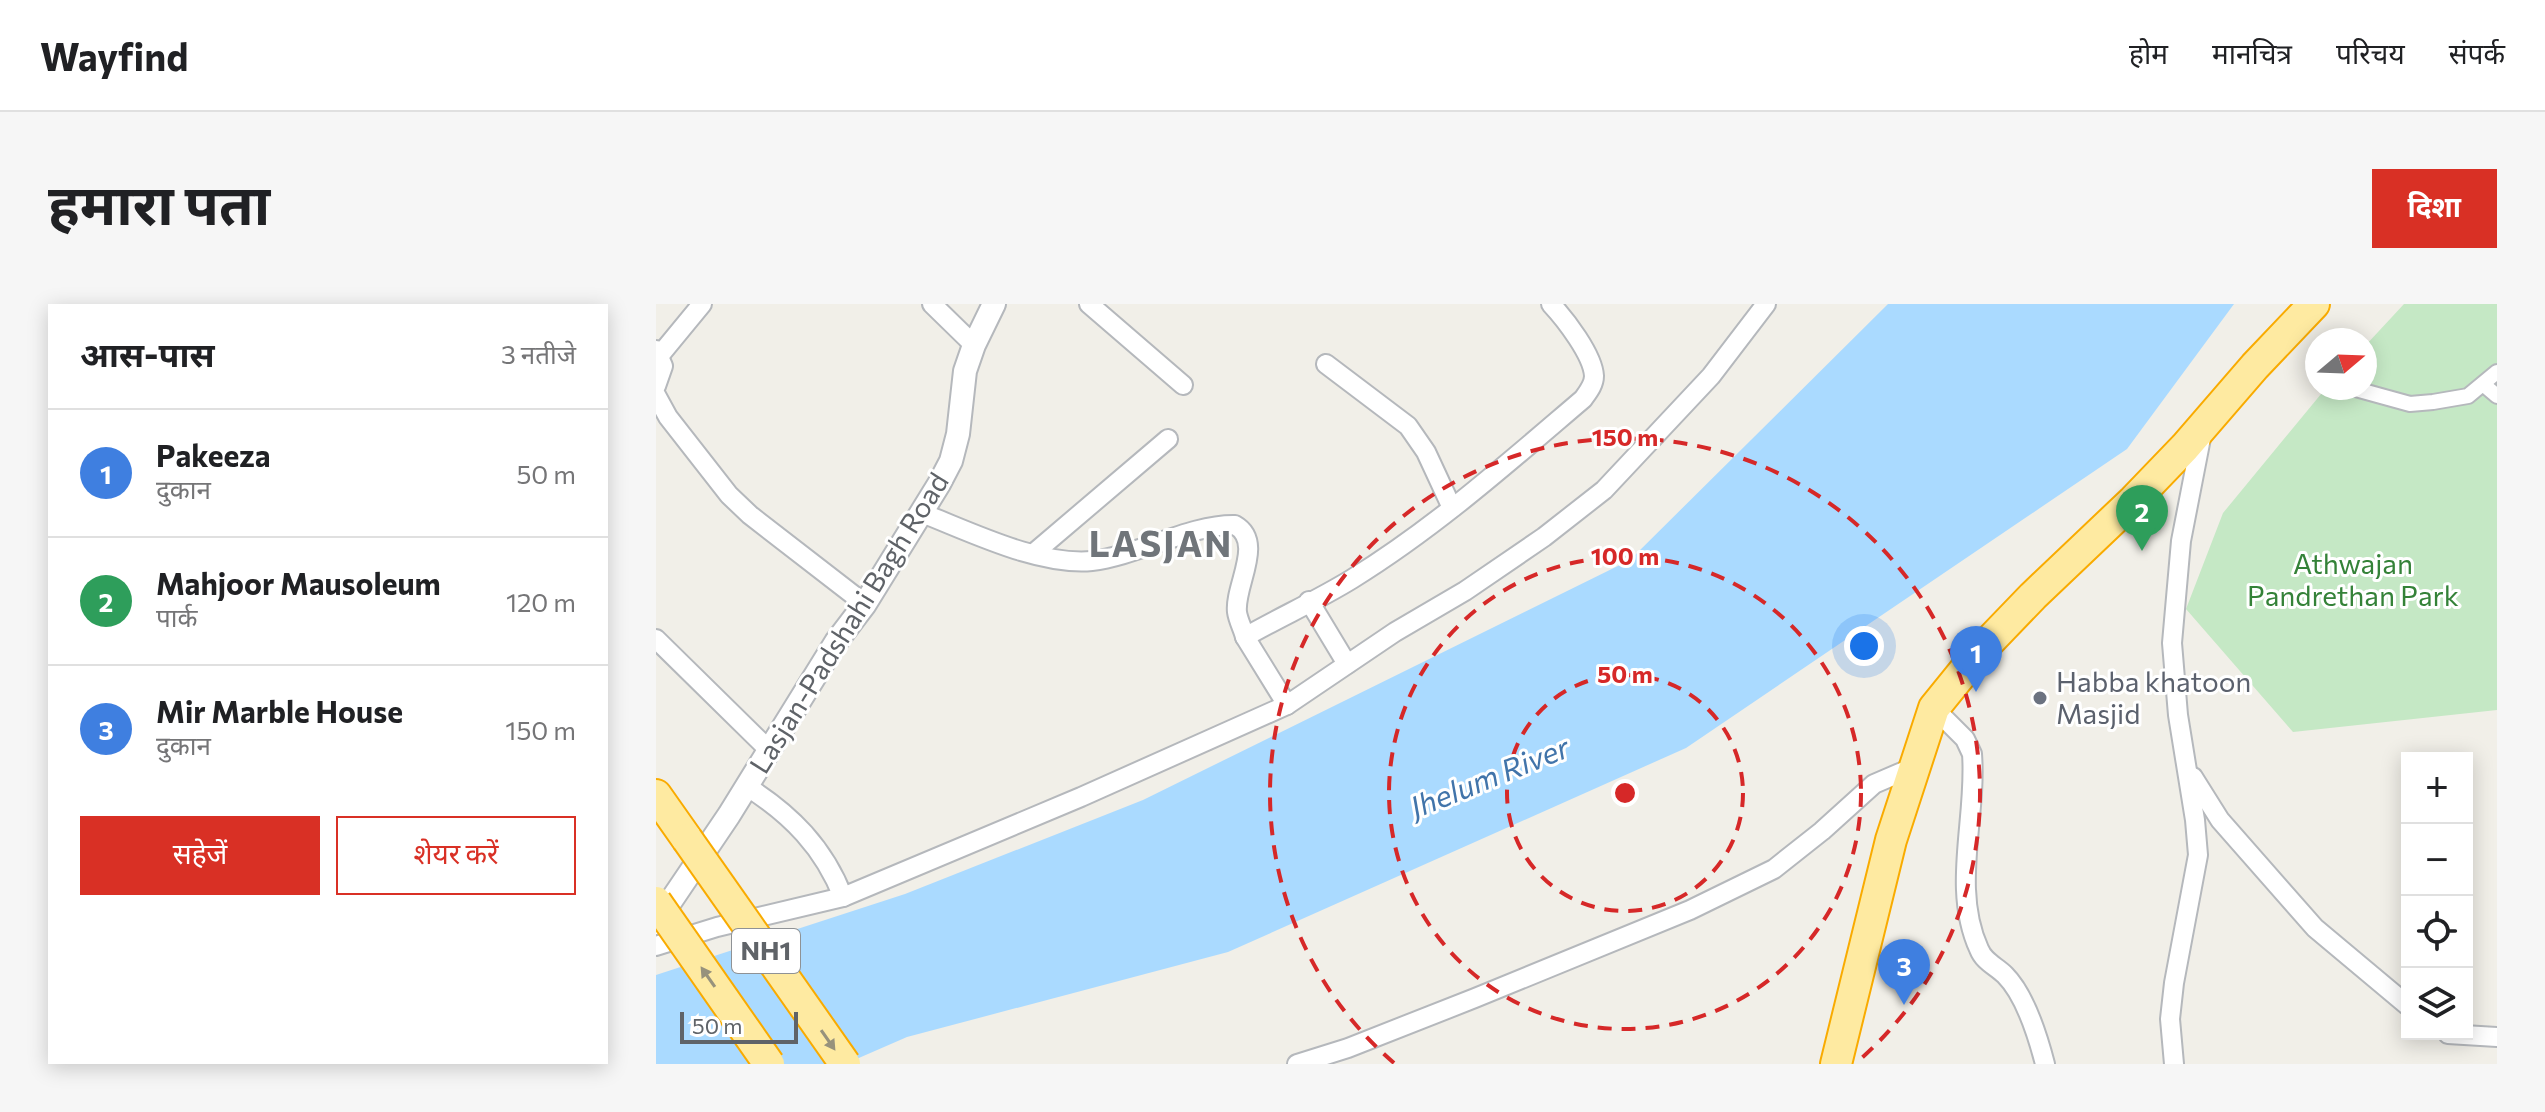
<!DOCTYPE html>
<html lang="hi">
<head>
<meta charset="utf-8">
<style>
  :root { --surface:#fff; --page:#f6f6f6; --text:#202124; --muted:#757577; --line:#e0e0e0; --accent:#d93025 }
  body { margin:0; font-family:Commissioner,"Noto Sans Devanagari",sans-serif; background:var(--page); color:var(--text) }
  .controls { position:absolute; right:24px; bottom:24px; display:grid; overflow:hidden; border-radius:0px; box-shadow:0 4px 20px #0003 }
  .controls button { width:72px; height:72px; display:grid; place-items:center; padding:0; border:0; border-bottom:2px solid var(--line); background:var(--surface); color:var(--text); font:40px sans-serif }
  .compass { position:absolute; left:1649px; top:24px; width:72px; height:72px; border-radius:50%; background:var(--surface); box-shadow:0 4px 20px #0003; rotate:71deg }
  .scale { position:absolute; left:24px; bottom:20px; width:118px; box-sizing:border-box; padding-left:8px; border:4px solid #5f6368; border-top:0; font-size:22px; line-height:28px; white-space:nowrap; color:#5f6368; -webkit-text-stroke:6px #fff; paint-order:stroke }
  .you { position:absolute; left:1208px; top:342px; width:28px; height:28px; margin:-20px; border:6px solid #fff; border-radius:50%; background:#1a73e8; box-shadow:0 0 0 12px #1a73e833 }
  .badge { display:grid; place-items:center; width:52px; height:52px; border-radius:50%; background:var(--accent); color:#fff; font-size:26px; font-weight:700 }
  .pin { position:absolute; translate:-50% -66px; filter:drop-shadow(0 2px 4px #0008) }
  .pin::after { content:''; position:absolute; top:42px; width:28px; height:24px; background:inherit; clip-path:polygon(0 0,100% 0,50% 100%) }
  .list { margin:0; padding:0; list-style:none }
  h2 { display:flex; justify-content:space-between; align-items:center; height:104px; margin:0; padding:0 32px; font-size:34px }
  h2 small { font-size:26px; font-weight:400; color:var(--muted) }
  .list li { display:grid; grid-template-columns:52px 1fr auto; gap:24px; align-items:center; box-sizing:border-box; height:128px; padding:0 32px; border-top:2px solid var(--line) }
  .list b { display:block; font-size:30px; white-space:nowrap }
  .list p { margin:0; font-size:26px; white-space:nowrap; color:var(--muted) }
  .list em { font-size:26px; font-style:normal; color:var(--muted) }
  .actions { display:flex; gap:16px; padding:24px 32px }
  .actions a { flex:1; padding:18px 0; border:2px solid var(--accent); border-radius:0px; text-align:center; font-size:28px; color:var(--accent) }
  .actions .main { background:var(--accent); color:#fff }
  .icon { flex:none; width:44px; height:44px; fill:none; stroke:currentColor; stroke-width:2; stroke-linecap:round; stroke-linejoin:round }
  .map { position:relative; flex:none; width:1841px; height:760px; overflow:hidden; border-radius:0px }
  header { display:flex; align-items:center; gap:48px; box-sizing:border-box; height:112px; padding:0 40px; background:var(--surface); border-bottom:2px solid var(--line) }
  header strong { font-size:38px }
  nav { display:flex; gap:44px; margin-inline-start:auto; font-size:28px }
  .intro { display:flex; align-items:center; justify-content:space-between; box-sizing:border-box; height:192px; padding:0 48px }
  h1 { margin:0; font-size:56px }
  .button { padding:20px 36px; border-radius:0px; background:var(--accent); color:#fff; font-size:28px; font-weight:700 }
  main { display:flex; gap:48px; padding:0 48px }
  aside { flex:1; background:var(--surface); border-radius:0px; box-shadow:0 4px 20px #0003 }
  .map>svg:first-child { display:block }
</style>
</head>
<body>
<header>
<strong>Wayfind</strong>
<nav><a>होम</a><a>मानचित्र</a><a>परिचय</a><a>संपर्क</a></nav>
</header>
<div class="intro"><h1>हमारा पता</h1><a class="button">दिशा</a></div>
<main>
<aside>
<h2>आस-पास<small>3 नतीजे</small></h2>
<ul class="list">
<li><span class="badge" style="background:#3f7fe0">1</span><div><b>Pakeeza</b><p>दुकान</p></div><em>50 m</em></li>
<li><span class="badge" style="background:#2e9e5b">2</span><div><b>Mahjoor Mausoleum</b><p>पार्क</p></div><em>120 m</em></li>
<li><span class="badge" style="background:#3f7fe0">3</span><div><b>Mir Marble House</b><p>दुकान</p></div><em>150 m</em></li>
</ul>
<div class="actions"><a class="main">सहेजें</a><a>शेयर करें</a></div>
</aside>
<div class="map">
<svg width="1841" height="760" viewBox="0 0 1841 760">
  <rect width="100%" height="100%" fill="#f1efe8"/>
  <polygon fill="#c5e8c5" points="1748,0 1841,0 1841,406 1637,428 1530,305 1567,209 1670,84 1709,84 1709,42"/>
  <polygon fill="#aadaff" points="1232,0 1578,0 1471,145 1030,444 572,648 251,733 189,760 0,760 0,671 249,590 487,496 974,256"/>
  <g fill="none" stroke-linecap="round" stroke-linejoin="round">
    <defs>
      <g id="pedestrian">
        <polyline points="1828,81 1841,92"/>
        <polyline points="1696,84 1754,100 1777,98 1812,92 1841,68"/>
      </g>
      <g id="minor">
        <polyline points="276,0 318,41"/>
        <polyline points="433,0 527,81"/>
        <polyline points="0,46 7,62 0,82"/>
        <polyline points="4,51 46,0"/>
        <polyline points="670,60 752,122 770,148 796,204"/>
        <polyline points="0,91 12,113 73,191 94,211 209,300"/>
        <path d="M266,209C315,228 383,262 436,257C480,252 535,220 579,221C609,238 578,282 581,308C582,316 587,325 589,333C624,313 662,296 696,275C780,223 853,158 927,95C932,88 938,81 938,72C937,51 909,15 895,0"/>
        <polyline points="378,249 512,135"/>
        <polyline points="653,297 691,360"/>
        <polyline points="589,333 631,401"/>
        <polyline points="0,335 113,446"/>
        <path d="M1278,404L1309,435L1316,450C1321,514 1295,584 1323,645C1328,658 1340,662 1349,671C1369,691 1382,733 1389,760"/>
        <polyline points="1537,473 1564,516 1659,624 1751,701"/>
        <path d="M90,482C135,510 168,544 187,593"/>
        <polyline points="0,642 61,623 187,593 425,493 631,401 739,328 809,287 888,233 948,186 1055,72 1110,0"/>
        <polyline points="1792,730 1841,733"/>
        <polyline points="641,760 692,744 819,694 1034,606 1118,565 1166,527 1218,480 1246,468 1255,467"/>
        <polyline points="1518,760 1514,715 1518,679 1542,551 1539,516 1522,411 1516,339 1525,237 1546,129"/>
      </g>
      <polyline id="tertiary" points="0,619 73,511 180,338 209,300 283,180 295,157 302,130 309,67 318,41 338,0"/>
      <g id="trunk">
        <polyline points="0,491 31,535"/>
        <polyline points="1180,760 1235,536 1278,404 1325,346 1377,292 1478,196 1529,143 1599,62 1658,0"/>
      </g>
    </defs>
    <use href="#pedestrian" stroke="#b5b8bc" stroke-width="18"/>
    <use href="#minor" stroke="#b5b8bc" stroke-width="22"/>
    <use href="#tertiary" stroke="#b5b8bc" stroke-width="26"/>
    <use href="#trunk" stroke="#f9ab00" stroke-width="34"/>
    <use href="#pedestrian" stroke="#fff" stroke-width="14"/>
    <use href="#minor" stroke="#fff" stroke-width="18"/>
    <use href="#tertiary" stroke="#fff" stroke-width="22"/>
    <use href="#trunk" stroke="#feeaa1" stroke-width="30"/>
    <defs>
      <g id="trunk-bridge">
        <polyline points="31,535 189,760"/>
        <polyline points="0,598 113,760"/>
      </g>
    </defs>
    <use href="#trunk-bridge" stroke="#f9ab00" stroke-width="34" stroke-linecap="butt"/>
    <use href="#trunk-bridge" stroke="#feeaa1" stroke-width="30"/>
  </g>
  <defs><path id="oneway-solid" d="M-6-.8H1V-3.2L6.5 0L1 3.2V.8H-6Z" transform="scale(2)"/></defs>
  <g fill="#97927c">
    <use href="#oneway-solid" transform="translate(52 673) rotate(-125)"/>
    <use href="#oneway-solid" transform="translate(172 736) rotate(55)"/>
  </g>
  <g fill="none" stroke="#d62828" stroke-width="4" stroke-dasharray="14 10">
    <circle cx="969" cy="489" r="118"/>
    <circle cx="969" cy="489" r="236"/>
    <path d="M738 759A355 355 0 1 1 1200 759"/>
  </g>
  <circle fill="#6b7280" stroke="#fff" stroke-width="3" cx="1384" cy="394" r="8"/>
  <g text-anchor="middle" stroke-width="6" stroke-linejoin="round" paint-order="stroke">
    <rect fill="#fff" stroke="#8f9295" stroke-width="2" x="76" y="625" width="68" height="44" rx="6"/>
    <g font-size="26" font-weight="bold" fill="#5f6368">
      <text x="110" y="656">NH1</text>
    </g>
    <g font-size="28" fill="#348238" stroke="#fff">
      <text x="1697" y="270">Athwajan<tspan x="1697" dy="32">Pandrethan Park</tspan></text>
    </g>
    <g font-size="28" fill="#5f6368" stroke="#fff">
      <text transform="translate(193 319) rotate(-58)" y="10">Lasjan-Padshahi Bagh Road</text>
    </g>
    <g font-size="28" fill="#5b616d" stroke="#fff" text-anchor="start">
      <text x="1400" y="388">Habba khatoon<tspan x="1400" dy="32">Masjid</tspan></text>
    </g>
    <g font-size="30" font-style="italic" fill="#4174aa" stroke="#fff">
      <text transform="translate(834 474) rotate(-22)" y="10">Jhelum River</text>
    </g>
    <g font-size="36" font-weight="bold" letter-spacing="2" fill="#70757a" stroke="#fff">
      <text x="505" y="253">LASJAN</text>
    </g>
  </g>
  <circle cx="969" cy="489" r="12" fill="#d62828" stroke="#fff" stroke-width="4"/>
  <g font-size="24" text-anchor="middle" font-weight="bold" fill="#d62828" stroke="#fff" stroke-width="6" stroke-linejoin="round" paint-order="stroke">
    <text x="969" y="142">150 m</text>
    <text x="969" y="261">100 m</text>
    <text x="969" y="379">50 m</text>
  </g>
</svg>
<div class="controls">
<button>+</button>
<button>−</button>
<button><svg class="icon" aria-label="locate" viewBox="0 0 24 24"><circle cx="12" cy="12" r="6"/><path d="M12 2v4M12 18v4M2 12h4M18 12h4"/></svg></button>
<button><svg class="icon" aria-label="layers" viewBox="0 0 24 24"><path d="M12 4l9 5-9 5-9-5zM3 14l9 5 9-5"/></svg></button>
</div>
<svg class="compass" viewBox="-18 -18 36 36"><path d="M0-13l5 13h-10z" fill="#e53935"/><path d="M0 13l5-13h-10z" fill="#757577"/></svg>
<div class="scale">50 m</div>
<div class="you"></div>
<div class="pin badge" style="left:1320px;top:388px;background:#3f7fe0">1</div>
<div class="pin badge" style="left:1486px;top:247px;background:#2e9e5b">2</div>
<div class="pin badge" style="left:1248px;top:701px;background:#3f7fe0">3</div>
</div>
</main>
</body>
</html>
